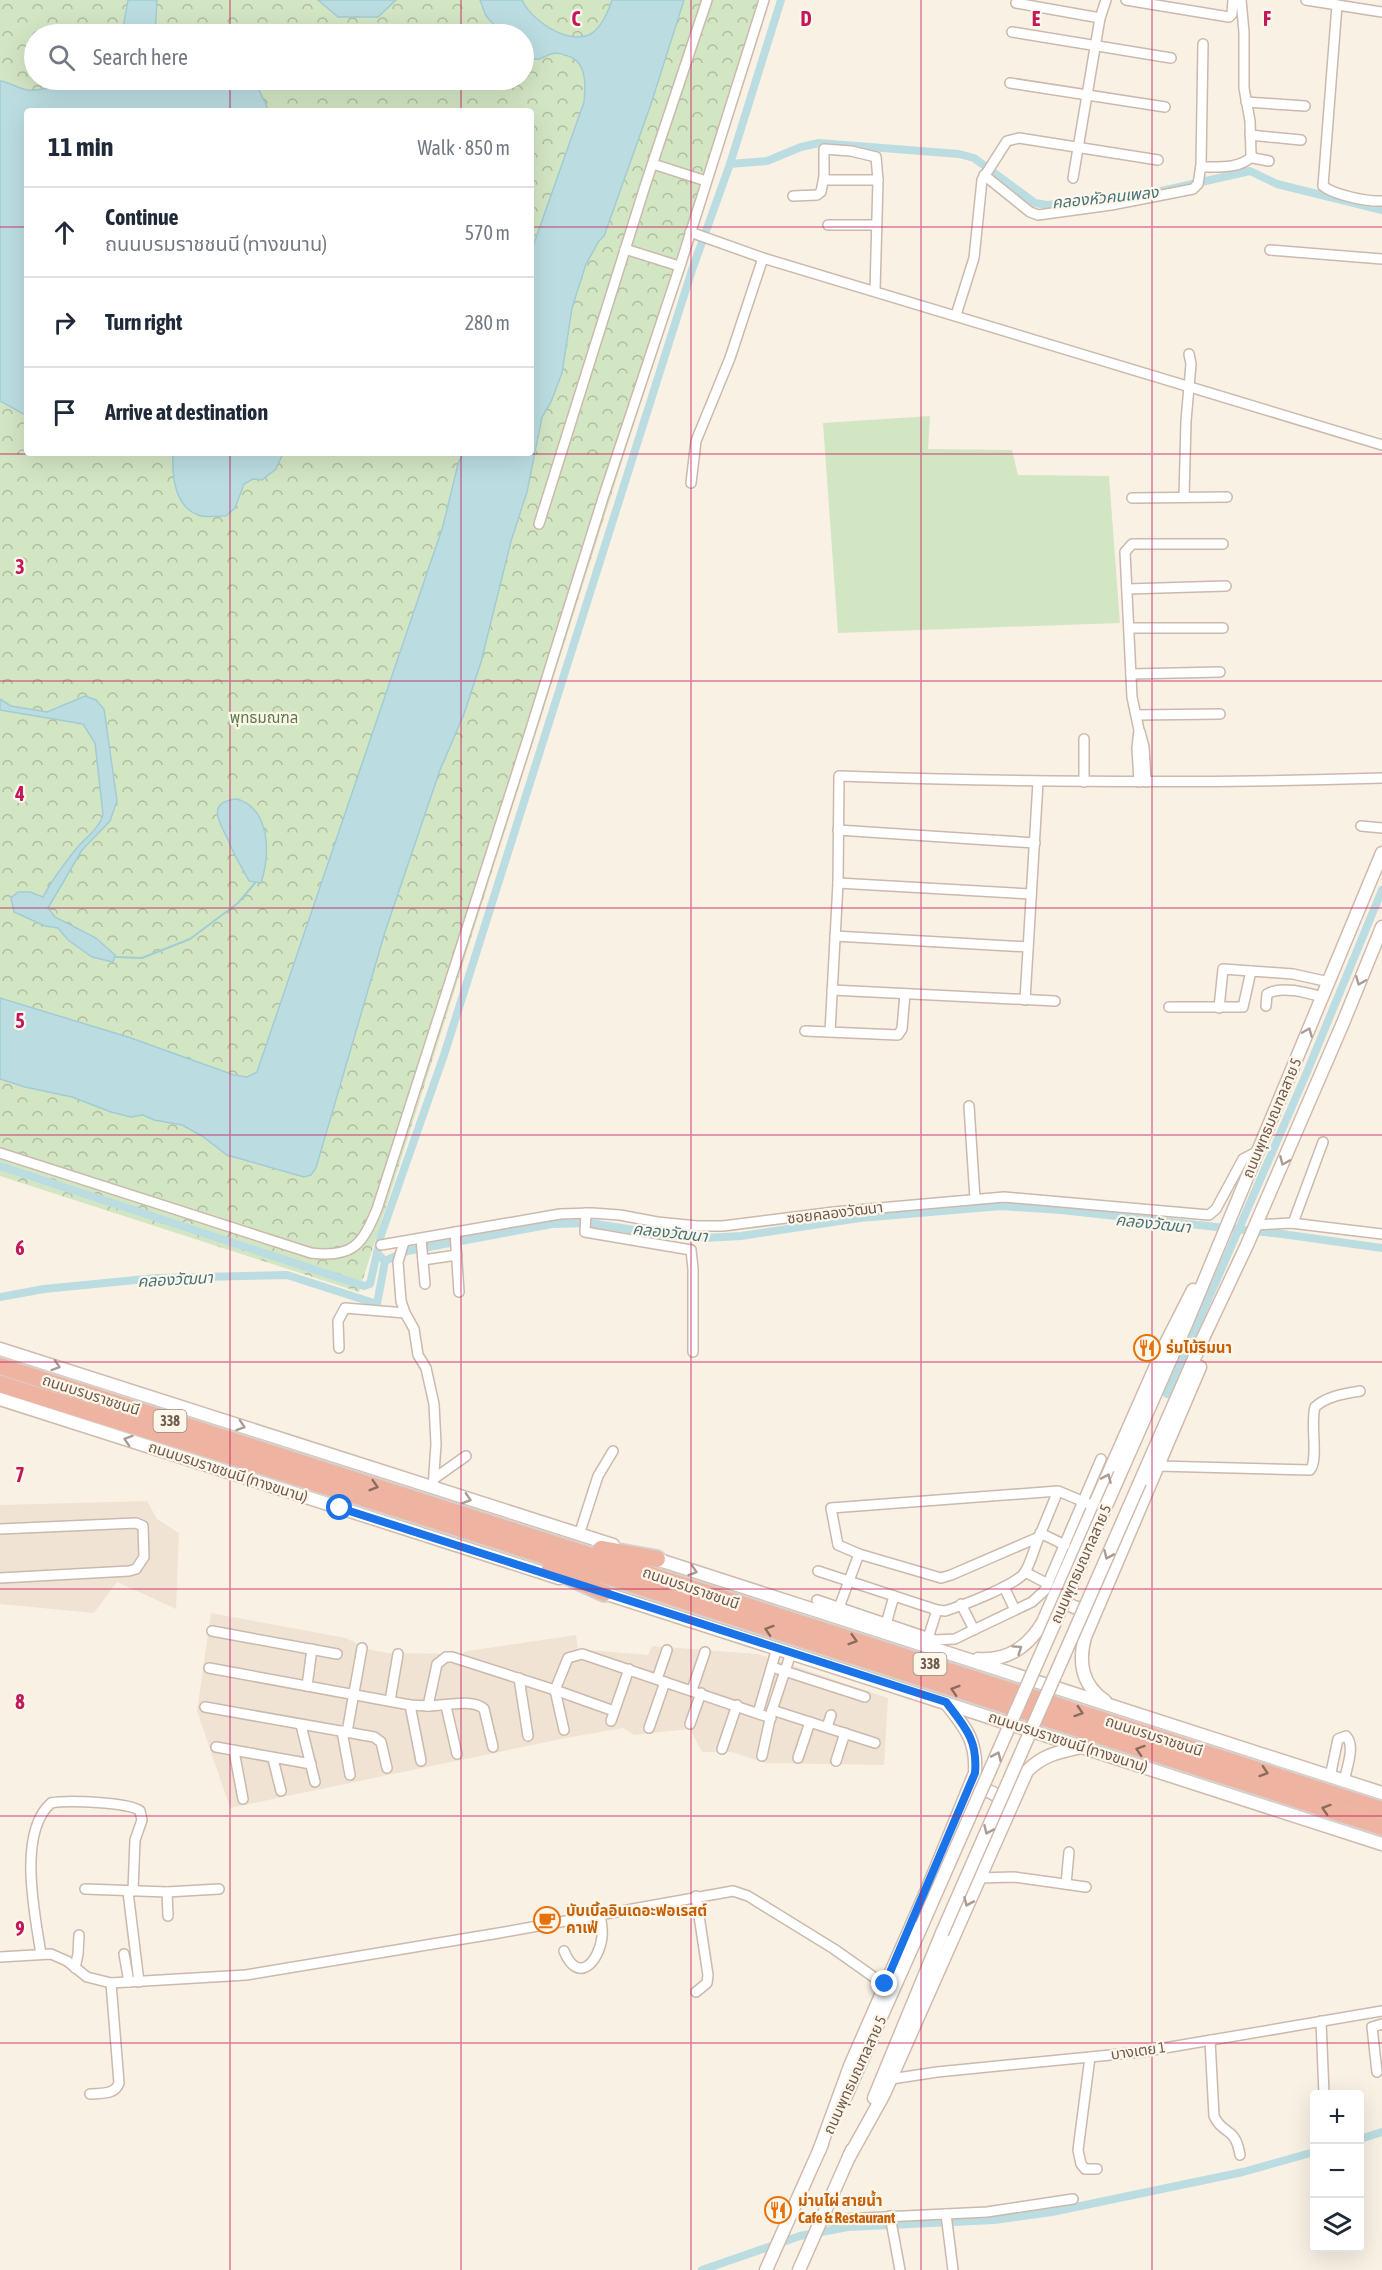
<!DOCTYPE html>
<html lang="en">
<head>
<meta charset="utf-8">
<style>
  :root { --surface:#fff; --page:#f6f6f7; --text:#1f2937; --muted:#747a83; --line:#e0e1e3 }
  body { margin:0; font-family:"Asap Condensed","Noto Sans Thai",sans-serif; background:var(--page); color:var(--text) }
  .controls { position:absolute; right:18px; bottom:18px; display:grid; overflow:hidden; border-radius:6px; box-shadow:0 6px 24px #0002 }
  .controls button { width:54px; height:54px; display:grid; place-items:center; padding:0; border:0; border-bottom:2px solid var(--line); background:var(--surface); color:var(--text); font:30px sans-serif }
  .stop { position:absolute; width:18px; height:18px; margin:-14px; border:4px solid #1a73e8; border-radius:50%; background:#fff }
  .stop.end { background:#1a73e8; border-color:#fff; box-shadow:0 2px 6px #0008 }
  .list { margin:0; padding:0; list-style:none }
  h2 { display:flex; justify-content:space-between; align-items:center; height:78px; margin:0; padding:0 24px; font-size:26px }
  h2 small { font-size:20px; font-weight:400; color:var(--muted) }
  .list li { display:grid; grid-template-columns:39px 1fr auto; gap:18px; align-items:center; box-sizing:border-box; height:90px; padding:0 24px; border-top:2px solid var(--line) }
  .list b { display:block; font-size:22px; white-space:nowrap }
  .list p { margin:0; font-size:20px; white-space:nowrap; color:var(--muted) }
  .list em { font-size:20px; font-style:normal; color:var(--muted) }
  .icon { flex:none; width:33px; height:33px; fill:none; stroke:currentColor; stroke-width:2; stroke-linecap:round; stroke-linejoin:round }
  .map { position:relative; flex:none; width:1382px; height:2270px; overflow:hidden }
  .search { position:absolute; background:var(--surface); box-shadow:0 6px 24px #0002; left:24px; top:24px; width:510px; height:66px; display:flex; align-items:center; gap:15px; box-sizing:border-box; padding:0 21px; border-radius:33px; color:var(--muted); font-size:22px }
  .panel { position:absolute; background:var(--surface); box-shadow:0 6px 24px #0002; left:24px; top:108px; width:510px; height:348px; border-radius:6px }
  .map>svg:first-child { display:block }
</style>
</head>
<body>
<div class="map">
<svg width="1382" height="2270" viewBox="0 0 1382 2270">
  <defs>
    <pattern id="forest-crowns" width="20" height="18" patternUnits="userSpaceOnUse" patternTransform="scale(1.5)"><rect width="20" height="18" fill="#d3e6c4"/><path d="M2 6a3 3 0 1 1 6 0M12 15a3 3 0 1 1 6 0" fill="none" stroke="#b0bda1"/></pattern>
  </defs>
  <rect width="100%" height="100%" fill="#faf1e5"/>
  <g fill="#f1e3d4">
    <polygon points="147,1501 157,1519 179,1533 176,1609 117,1582 94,1613 0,1604 0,1505"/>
    <polygon points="211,1613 346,1638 368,1649 387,1653 462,1654 467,1651 576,1635 578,1649 648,1655 652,1646 758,1654 888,1698 884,1765 765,1763 732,1752 702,1752 690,1729 634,1735 623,1728 566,1738 230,1808 197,1711"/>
  </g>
  <path fill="url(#forest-crowns)" fill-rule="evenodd" d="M0,0H768L359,1292L0,1176ZM34,34H524V80H34ZM27,111H531V453H27Z"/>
  <polygon fill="#d3e6c4" points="930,416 928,449 1012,450 1018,475 1109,476 1120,623 838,633 823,423"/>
  <g fill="#bbdde2" stroke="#a2ccd3" stroke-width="1.5">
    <polygon points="128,0 157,0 155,34 119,34 123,28"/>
    <polygon points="318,0 396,0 378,17 338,17"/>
    <path d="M480,0H522C531,20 566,44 589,35C601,29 608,12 612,0H684L651,104L604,236L599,241L586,264L572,308L562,373L551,402L542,417L527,492L511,541L481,662L464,714L440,770L385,932L316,1168L311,1175L304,1177L227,1155L202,1136L182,1125L154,1120L143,1115L131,1117L111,1112L72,1097L25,1087L0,1079V998L128,1037L234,1075L247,1077L257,1072L443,526L458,464L463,453H531V252L584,102C586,84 587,59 564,55C564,54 556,53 555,53C539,56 543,65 524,54V34H503L486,16Z"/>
    <path d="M70,80H247L258,88L269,111H27V416L0,401V81C10,82 18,89 28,90C41,91 59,86 70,80Z"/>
    <path d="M173,453H283L276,469L262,480L253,479L244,484L235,508L226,516C217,516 205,518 198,515C174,506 172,474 173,453Z"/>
    <path d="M85,696L96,700L104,709L117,801L110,821L82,850L48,908L55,917L96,938L115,955L113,962L92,957L68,940L58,928L45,926L14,912L11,898L18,892H30L43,897C52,880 64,864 76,849C85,838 99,829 103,815L95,743L83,724L0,710V699L11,706L47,712Z"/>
    <path d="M237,799C271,809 270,855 261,883L249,881C242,867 234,856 229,842C222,826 203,802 237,799Z"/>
  </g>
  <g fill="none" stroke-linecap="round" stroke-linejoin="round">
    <polyline stroke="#a2ccd3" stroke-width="2" points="115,957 142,958 190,939 238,903 255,883"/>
    <g stroke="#bbdde2" stroke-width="8">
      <polyline points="730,164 767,161 801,147 819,143 959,154 974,158 1035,203 1047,205 1157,192 1250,171 1277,184 1382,210"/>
      <polyline points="0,1166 364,1286 370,1284 377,1253"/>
      <polyline points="385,1261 377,1253 381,1235 444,1055 692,270 730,164 781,0"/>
      <polyline points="0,1297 44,1289 156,1278 287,1275 377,1304 385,1261 407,1251 552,1224 590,1223 660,1234 704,1238 741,1236 860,1218 1001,1206 1061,1210 1282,1234 1382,1248"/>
      <polyline points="1167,1394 1307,1072 1382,890"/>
      <polyline points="1360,2139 1382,2132"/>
      <polyline points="702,2270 800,2236 848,2227 994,2220 1052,2212 1243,2172 1314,2152"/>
    </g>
    <defs>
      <g id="street">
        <polyline points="1126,0 1229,17 1232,14 1233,0"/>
        <polyline points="1241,0 1244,32 1244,88 1250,121 1251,154 1253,158 1269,161"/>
        <polyline points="1306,0 1382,12"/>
        <polyline points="1016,3 1100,18"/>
        <path d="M1337,5L1323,186C1334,195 1368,202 1382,201"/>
        <polyline points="1012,32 1171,58"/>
        <polyline points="1010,83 1165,107"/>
        <polyline points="1246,102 1305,106"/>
        <polyline points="1250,135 1301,140"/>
        <polyline points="653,164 706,181"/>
        <path d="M1201,167C1217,167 1241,169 1252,156"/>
        <polyline points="984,175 1030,212 1038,215 1111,205 1193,189 1198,184 1201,165 1203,44"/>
        <polyline points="1073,178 1100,18 1106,0"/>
        <polyline points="828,180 878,180"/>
        <polyline points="793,196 817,195 821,192 824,176 824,149 851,151 876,157 878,180 875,291"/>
        <polyline points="828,225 876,225"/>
        <polyline points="690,232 763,258 1382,445"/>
        <polyline points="625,249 679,266"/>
        <polyline points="1270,250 1382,259"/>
        <polyline points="956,315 974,258 982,180 1007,141 1019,138 1158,160"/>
        <polyline points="691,483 696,441 730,358 763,258"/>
        <polyline points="1184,497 1186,421 1191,364 1189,354"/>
        <polyline points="1132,498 1227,497"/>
        <polyline points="539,524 645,186 707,0"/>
        <polyline points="1127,589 1226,586"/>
        <polyline points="1130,628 1223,628"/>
        <polyline points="1131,674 1220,672"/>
        <polyline points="1137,715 1220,714"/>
        <polyline points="1140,732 1144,747 1146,782"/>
        <polyline points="1084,739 1084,782"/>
        <polyline points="1139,782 1137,748 1139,730 1132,697 1125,552 1132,544 1223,544"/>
        <polyline points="1361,826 1382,828"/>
        <polyline points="838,830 1035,843"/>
        <polyline points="838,883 1031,894"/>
        <polyline points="835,936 1028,947"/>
        <polyline points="832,990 1055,1001"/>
        <polyline points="1025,1000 1038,782"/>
        <path d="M1266,1006L1267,994C1281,985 1308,993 1322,997"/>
        <polyline points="1169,1007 1243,1007 1251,971 1293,974 1329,982"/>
        <polyline points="1219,1008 1223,969 1251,971"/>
        <polyline points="805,1031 898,1035 902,1029 905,994"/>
        <path d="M830,1032L838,883L839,776C1020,782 1201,784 1382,778"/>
        <polyline points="969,1106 975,1199"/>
        <path d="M0,1153L311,1253C353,1258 362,1245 377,1209L528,738L603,498L681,263L764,0"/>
        <polyline points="586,1213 585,1232 691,1250 693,1269 693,1352"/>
        <polyline points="1293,1223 1323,1142"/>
        <polyline points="1256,1225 1291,1223 1382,1234"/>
        <polyline points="455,1232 459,1292"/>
        <polyline points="421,1239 425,1284"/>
        <polyline points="404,1242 398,1262 401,1301 405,1313 414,1329 418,1355 426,1368 434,1404 436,1444 433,1488"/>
        <polyline points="381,1245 560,1214 592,1213 620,1215 657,1222 697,1226 723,1226 834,1212 1004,1197 1209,1215 1216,1209 1243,1159 1258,1151"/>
        <polyline points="423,1260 457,1255"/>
        <polyline points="339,1348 338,1321 345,1308 405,1313"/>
        <path d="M1158,1466L1310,1470C1319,1460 1310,1424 1315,1407C1327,1396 1344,1394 1360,1391"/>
        <polyline points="435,1478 466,1456"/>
        <polyline points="1058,1491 1039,1537 951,1575 941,1578 859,1554 838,1545 831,1508 1058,1491 1094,1506"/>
        <polyline points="0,1529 136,1523 143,1526 144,1557 136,1569 129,1571 0,1578"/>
        <polyline points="1040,1533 1065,1545"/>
        <polyline points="579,1535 598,1476 613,1451"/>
        <path d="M818,1571L937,1610L945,1611C961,1606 1017,1585 1025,1572C1031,1562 1034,1549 1039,1537"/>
        <polyline points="1025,1572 1048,1584"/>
        <polyline points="1004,1587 1015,1610"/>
        <polyline points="817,1600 935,1640 955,1639 967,1633 1032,1602 1045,1590 1101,1459"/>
        <polyline points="961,1604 974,1630"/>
        <polyline points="837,1613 859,1554"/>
        <polyline points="886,1624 894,1596"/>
        <polyline points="212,1631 337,1654"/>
        <polyline points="928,1638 937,1610"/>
        <polyline points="772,1667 865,1697"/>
        <polyline points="209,1668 410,1705 428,1706 437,1664 446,1657 452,1657 555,1690 568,1658 582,1654 771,1718"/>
        <polyline points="519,1678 528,1736"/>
        <polyline points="657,1679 667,1650"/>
        <polyline points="307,1686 312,1649"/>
        <polyline points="555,1690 614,1711"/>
        <polyline points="555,1690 564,1730"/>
        <polyline points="692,1690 705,1652"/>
        <polyline points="390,1701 398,1654"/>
        <polyline points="410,1705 421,1761"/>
        <path d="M428,1706C443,1706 473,1698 484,1709L493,1747"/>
        <polyline points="446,1706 457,1754"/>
        <polyline points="205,1707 374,1737 381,1742 387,1768"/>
        <polyline points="772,1710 875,1743"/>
        <polyline points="758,1713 777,1648"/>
        <polyline points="611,1721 629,1669"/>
        <polyline points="690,1724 701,1693"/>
        <polyline points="301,1725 315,1782"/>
        <polyline points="827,1727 831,1715"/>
        <polyline points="649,1728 665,1682"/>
        <polyline points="342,1731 350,1775"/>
        <polyline points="347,1732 362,1648"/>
        <polyline points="216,1747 311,1764"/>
        <polyline points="722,1749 737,1705"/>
        <polyline points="234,1751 243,1799"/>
        <polyline points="762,1756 772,1710 791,1653"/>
        <polyline points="798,1758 810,1722"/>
        <polyline points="273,1759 281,1791"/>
        <polyline points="836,1761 845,1733"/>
        <path d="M1330,1777L1338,1739L1346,1736C1356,1746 1346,1769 1344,1782"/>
        <polyline points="978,1878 1014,1877 1086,1887"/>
        <polyline points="1066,1884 1069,1852"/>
        <polyline points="85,1889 167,1892 219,1889"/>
        <polyline points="128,1892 139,1982"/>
        <polyline points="167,1892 168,1916"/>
        <path d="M564,1951C578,1985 599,1962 602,1937C603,1929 601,1921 600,1914"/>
        <path d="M41,1954C35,1915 17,1833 51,1803C66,1800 129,1802 140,1811L142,1820L135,1840L133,1891"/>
        <polyline points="124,1954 129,1982"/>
        <polyline points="0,1957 51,1954 67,1961 87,1977 111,1983 246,1975 499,1933 733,1891 748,1896 834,1949 885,1985"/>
        <polyline points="75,1968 78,1954 79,1935"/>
        <polyline points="696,1992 707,1983 708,1975 696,1896"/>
        <polyline points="1321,2021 1324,2094"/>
        <path d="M1210,2040L1214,2116C1223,2136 1235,2125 1240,2155"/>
        <polyline points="1090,2057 1078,2150 1081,2164 1085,2169 1097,2169"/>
        <polyline points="1377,2072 1372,2027 1382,2024"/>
        <polyline points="891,2079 937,2072 1141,2052 1382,2011"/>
        <path d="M90,2094C101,2093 115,2095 119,2083L111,1983"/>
        <polyline points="946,2214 953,2270"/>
        <polyline points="890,2216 900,2270"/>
        <polyline points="822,2220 987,2212 1073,2199"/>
      </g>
      <g id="secondary">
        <polyline points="0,1349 613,1545"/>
        <polyline points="0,1399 559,1578"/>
        <polyline points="1120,1474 1187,1322 1382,853"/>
        <polyline points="1140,1482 1204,1336 1247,1245 1343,1023 1382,927"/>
        <polyline points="650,1557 1382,1793"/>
        <polyline points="598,1591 1382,1844"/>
        <path d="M1061,1594C1069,1608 1077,1610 1093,1608"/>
        <path d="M978,1659C1008,1661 1028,1647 1043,1622L1166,1343L1193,1290"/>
        <path d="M1105,1701C1082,1685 1078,1663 1085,1637L1200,1367"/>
        <path d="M973,1790C985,1787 995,1793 1003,1801L1004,1807"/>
        <polyline points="846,2096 922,1925"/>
        <polyline points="874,2098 942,1933"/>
        <path d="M819,2151L850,2066L927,1890L975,1773C977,1740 965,1727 946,1703"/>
        <path d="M849,2157L884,2094L1027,1771C1043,1755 1058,1752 1081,1747"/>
        <polyline points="766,2270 822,2144"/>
        <polyline points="799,2270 852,2150"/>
      </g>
      <g id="highway">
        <polyline points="0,1366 1382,1810"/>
        <polyline points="0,1384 471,1532 1382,1827"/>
        <polyline points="601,1549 657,1559"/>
        <polyline points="550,1568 604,1593"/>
      </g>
    </defs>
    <use href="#street" stroke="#cbb9ac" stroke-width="12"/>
    <use href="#secondary" stroke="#cfbbad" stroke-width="15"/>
    <use href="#highway" stroke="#d7d1cd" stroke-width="20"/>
    <use href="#street" stroke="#fff" stroke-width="9"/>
    <use href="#secondary" stroke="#fff" stroke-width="12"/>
    <use href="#highway" stroke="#efb4a1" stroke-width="16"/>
    <defs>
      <g id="secondary-bridge">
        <polyline points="922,1925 1120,1474"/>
        <polyline points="942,1933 1140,1482"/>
      </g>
    </defs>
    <use href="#secondary-bridge" stroke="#cfbbad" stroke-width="15" stroke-linecap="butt"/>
    <use href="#secondary-bridge" stroke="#fff" stroke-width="12"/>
  </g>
  <defs><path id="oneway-chevron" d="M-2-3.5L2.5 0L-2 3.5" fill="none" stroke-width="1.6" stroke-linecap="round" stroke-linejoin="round" transform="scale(1.5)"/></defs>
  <g stroke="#aa9b94">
    <use href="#oneway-chevron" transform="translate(1360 981) rotate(112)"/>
    <use href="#oneway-chevron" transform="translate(1308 1032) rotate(-68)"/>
    <use href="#oneway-chevron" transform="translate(1284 1161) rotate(113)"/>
    <use href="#oneway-chevron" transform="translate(56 1366) rotate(18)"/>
    <use href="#oneway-chevron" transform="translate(241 1426) rotate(18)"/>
    <use href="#oneway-chevron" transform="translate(128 1440) rotate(-162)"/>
    <use href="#oneway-chevron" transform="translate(1107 1478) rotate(-66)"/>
    <use href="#oneway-chevron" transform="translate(467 1499) rotate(18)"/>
    <use href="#oneway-chevron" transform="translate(1108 1555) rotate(114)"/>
    <use href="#oneway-chevron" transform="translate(693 1571) rotate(18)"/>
    <use href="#oneway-chevron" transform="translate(1018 1649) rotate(-35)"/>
    <use href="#oneway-chevron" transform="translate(997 1756) rotate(-66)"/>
    <use href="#oneway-chevron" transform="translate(988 1830) rotate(114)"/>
    <use href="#oneway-chevron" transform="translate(968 1902) rotate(114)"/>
  </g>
  <g stroke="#8a6b5d">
    <use href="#oneway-chevron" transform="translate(374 1486) rotate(17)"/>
    <use href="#oneway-chevron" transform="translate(769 1630) rotate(-162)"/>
    <use href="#oneway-chevron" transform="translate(853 1640) rotate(17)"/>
    <use href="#oneway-chevron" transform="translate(955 1690) rotate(-162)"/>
    <use href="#oneway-chevron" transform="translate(1079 1712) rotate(18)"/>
    <use href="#oneway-chevron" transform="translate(1140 1750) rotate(-162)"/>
    <use href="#oneway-chevron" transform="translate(1264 1772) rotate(18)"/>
    <use href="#oneway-chevron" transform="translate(1326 1809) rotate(-162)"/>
  </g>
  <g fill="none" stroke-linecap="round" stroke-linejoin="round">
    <path stroke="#1a73e8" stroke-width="8" d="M340,1508L946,1702C965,1727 978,1740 975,1773L885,1984"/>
  </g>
  <path fill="none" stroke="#c2185b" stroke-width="1.5" stroke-opacity="0.55" d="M230,0V34M461,0V34M691,0V2270M921,0V2270M1152,0V2270M230,80V111M461,80V111M0,227H27M531,227H1382M230,453V2270M461,453V2270M0,454H1382M0,681H1382M0,908H1382M0,1135H1382M0,1362H1382M0,1589H1382M0,1816H1382M0,2043H1382"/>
  <defs>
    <symbol id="restaurant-ring" viewBox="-11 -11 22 22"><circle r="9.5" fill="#fdf6ea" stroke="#e8710a" stroke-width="1.5"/><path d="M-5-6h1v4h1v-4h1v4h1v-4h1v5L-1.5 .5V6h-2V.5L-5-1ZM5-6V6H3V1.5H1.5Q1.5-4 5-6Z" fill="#e8710a"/></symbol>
    <symbol id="cafe-ring" viewBox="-11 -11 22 22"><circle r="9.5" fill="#fdf6ea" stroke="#e8710a" stroke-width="1.5"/><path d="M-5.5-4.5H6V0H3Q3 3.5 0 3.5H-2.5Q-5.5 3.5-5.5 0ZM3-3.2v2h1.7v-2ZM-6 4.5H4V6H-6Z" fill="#e8710a"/></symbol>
  </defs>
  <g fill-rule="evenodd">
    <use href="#restaurant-ring" x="1132" y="1333" width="30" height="30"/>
    <use href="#cafe-ring" x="532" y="1905" width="30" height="30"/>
    <use href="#restaurant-ring" x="763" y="2195" width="30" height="30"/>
  </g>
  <g text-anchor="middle" stroke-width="4.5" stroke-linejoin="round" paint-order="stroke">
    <g fill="#fdf6ea" stroke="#9b887b" stroke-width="1.5">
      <rect x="153.5" y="1410" width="33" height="22" rx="4.5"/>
      <rect x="913.5" y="1653" width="33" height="22" rx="4.5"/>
    </g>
    <g font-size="14" font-weight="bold" fill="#71594c">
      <text x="170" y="1426">338</text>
      <text x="930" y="1669">338</text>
    </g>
    <g font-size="15" fill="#587b48" stroke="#fdf6ea">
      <text x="264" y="723">พุทธมณฑล</text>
    </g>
    <g font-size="15" fill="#71594c" stroke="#fdf6ea">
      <text transform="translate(1272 1118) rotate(-67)" y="5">ถนนพุทธมณฑลสาย 5</text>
      <text transform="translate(835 1213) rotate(-7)" y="5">ซอยคลองวัฒนา</text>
      <text transform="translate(91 1395) rotate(18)" y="5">ถนนบรมราชชนนี</text>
      <text transform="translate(228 1472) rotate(18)" y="5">ถนนบรมราชชนนี (ทางขนาน)</text>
      <text transform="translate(1081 1564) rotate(-66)" y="5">ถนนพุทธมณฑลสาย 5</text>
      <text transform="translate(691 1588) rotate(19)" y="5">ถนนบรมราชชนนี</text>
      <text transform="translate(1154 1736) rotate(18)" y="5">ถนนบรมราชชนนี</text>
      <text transform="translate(1068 1742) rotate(18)" y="5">ถนนบรมราชชนนี (ทางขนาน)</text>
      <text transform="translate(1138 2051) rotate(-8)" y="5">บางเตย 1</text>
      <text transform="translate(855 2075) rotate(-65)" y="5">ถนนพุทธมณฑลสาย 5</text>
    </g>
    <g font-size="15" font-weight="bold" fill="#c56008" stroke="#fdf6ea" text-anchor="start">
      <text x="1166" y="1353">ร่มไม้ริมนา</text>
      <text x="566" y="1916">บับเบิ้ลอินเดอะฟอเรสต์<tspan x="566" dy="17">คาเฟ่</tspan></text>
      <text x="798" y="2206">ม่านไผ่ สายน้ำ<tspan x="798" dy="17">Cafe &amp; Restaurant</tspan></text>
    </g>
    <g font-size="16" font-style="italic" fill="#45737b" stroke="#fdf6ea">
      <text transform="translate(1105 197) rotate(-6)" y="6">คลองหัวคนเพลง</text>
      <text transform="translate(1153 1223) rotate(6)" y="6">คลองวัฒนา</text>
      <text transform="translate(670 1232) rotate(6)" y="6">คลองวัฒนา</text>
      <text transform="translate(175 1279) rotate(-3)" y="6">คลองวัฒนา</text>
    </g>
  </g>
  <g font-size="20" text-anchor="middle" font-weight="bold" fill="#c2185b" stroke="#fdf6ea" stroke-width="4.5" stroke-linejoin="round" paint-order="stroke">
    <text x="576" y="26">C</text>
    <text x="806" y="26">D</text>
    <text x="1036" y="26">E</text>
    <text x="1267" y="26">F</text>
    <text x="20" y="574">3</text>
    <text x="20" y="801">4</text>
    <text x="20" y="1028">5</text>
    <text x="20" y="1255">6</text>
    <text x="20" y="1482">7</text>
    <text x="20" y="1709">8</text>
    <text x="20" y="1936">9</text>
  </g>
</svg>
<div class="controls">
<button>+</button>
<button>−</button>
<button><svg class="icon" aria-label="layers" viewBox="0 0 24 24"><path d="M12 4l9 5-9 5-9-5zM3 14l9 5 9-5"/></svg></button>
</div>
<div class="stop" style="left:340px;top:1508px"></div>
<div class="stop end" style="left:885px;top:1984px"></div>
<div class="search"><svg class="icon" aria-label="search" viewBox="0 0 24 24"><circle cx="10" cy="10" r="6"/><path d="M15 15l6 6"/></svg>Search here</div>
<section class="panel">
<h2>11 min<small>Walk · 850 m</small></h2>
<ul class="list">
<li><svg class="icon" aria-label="ahead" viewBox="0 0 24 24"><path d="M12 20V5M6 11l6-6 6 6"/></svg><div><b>Continue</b><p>ถนนบรมราชชนนี (ทางขนาน)</p></div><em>570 m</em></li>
<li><svg class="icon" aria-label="right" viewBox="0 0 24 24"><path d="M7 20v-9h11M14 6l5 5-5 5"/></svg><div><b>Turn right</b></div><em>280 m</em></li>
<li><svg class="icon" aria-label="arrive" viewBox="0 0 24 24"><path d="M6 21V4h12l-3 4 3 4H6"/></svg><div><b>Arrive at destination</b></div></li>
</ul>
</section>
</div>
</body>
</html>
